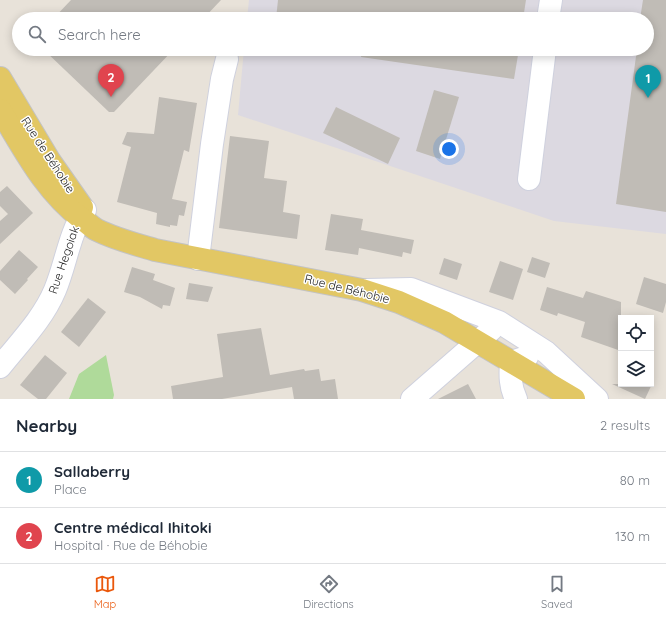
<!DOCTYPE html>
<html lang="en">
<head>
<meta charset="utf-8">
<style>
  :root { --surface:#fff; --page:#f6f6f7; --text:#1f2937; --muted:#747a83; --line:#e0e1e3; --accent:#ea580c }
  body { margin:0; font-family:Quicksand,sans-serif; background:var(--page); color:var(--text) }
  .controls { position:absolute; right:12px; bottom:12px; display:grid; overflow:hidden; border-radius:0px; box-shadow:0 2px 10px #0003 }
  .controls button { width:36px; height:36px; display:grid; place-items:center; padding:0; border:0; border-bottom:1px solid var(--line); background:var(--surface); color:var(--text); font:20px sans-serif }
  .you { position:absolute; left:449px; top:149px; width:14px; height:14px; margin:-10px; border:3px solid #fff; border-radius:50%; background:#1a73e8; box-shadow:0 0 0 6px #1a73e833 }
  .badge { display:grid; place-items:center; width:26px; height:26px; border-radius:50%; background:var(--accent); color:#fff; font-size:13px; font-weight:700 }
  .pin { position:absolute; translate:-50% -33px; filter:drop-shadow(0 1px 2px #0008) }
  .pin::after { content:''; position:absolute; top:21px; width:14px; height:12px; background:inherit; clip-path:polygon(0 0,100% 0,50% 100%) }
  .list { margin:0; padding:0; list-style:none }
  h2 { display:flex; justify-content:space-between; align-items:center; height:52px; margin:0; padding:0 16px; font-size:17px }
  h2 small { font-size:13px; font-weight:400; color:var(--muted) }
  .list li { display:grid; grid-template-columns:26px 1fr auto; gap:12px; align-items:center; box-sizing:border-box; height:56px; padding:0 16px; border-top:1px solid var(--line) }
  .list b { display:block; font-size:15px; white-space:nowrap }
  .list p { margin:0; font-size:13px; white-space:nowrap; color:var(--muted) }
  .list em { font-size:13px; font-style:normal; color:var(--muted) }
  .icon { flex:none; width:22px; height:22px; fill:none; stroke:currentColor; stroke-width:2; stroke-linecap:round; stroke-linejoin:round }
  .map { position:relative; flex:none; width:666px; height:399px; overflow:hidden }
  .search { position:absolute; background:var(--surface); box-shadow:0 2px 10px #0003; left:12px; right:12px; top:12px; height:44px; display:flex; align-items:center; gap:10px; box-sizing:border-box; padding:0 14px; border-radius:22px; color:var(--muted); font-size:15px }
  .sheet { height:164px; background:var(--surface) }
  nav { display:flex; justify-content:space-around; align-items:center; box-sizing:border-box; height:56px; border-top:1px solid var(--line); background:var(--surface); font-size:11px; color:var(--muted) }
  nav a { display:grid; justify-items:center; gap:2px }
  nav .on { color:var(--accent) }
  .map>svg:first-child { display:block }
</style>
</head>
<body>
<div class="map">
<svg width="666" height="399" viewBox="0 0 666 399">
  <rect width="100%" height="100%" fill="#e8e2d9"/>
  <polygon fill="#dcd9e1" points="249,0 666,0 666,234 554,221 238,115 244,49 647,49 647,19 247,19"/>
  <polygon fill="#afda9a" points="106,355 114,395 113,399 69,399 79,374"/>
  <g fill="#c0bcb6">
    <polygon points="71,0 221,0 203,19 53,19"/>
    <polygon points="278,0 526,0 523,19 276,19"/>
    <polygon points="643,0 666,0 666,212 616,204 637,49 647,49 647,19 640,19"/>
    <polygon points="43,49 174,49 114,112 109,112"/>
    <polygon points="362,49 519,49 514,79 361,57"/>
    <polygon points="434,90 459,97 440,159 416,151"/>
    <polygon points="159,97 197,103 189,152 184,150 172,199 187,202 184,216 179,215 177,226 170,225 170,227 156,224 157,213 117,202 131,147 122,144 127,132 154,134"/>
    <polygon points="336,107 400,138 388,164 323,133"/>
    <polygon points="230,136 269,141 264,178 287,181 283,212 300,215 297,239 219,228"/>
    <polygon points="7,186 33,213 0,244 0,221 8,214 0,206 0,192"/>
    <polygon points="331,214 363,219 361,230 414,240 411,254 403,252 402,257 359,248 358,255 325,250"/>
    <polygon points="19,250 38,267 27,279 28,280 15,294 0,280 0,271"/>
    <polygon points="532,257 550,263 545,278 527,272"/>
    <polygon points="444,258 462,264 457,280 439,274"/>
    <polygon points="500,261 523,269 513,300 489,292"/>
    <polygon points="132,267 155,274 153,280 175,288 170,306 163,305 162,309 140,297 124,292"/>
    <polygon points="644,277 666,284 666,302 663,313 636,304"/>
    <polygon points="189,283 213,287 208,302 186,299"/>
    <polygon points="547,287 583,298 586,291 621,302 621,351 581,337 585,322 558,313 557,316 540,310"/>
    <polygon points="88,298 106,312 79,347 61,332"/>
    <polygon points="261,328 270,375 304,369 305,371 319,369 321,381 335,379 338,399 294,399 292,387 222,399 173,399 171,386 223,377 217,334"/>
    <polygon points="45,355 67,373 46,399 38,399 20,385"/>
    <polygon points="468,384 476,399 438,399"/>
    <polygon points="612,384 652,384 645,399"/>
  </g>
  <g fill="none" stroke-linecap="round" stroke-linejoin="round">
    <defs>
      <g id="minor">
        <polyline points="548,19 551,0"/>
        <polyline points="529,179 545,49"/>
        <polyline points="198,259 212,144 222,79 227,59"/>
        <polyline points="367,290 411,289 499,322 546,352 597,399"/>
        <path d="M0,367C19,343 43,319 55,290C66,264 69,234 85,210"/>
        <polyline points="412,399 491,330"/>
        <path d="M516,399C510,386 510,376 511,362L527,357"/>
      </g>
      <g id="major">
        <polyline points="0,78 49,160 82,207"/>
        <path d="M0,110C24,149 44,190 82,219C87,222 91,227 97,230C115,239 135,244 155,250L362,290L399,302L444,322L574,399"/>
      </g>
    </defs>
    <use href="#minor" stroke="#cfd1de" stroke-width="24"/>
    <use href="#major" stroke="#c3c3c3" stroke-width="24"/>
    <use href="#minor" stroke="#fff" stroke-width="22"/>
    <use href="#major" stroke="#e2c764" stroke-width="22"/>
  </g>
  <g text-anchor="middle" stroke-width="3" stroke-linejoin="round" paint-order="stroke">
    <g font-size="12" fill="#272727" stroke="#fff">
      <text transform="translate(48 155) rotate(57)" y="4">Rue de Béhobie</text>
      <text transform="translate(64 260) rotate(-71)" y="4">Rue Hegoiak</text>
      <text transform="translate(347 289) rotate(14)" y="4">Rue de Béhobie</text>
    </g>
  </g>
</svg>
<div class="controls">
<button><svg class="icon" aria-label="locate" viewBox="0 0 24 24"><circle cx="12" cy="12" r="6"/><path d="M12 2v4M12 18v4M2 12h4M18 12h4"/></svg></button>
<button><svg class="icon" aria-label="layers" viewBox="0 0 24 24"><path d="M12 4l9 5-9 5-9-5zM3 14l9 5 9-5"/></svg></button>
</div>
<div class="you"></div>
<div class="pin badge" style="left:648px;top:98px;background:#0f9aa8">1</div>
<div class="pin badge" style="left:111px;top:97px;background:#e0444e">2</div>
<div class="search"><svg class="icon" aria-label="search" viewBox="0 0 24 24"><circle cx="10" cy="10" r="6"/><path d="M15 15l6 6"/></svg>Search here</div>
</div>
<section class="sheet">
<h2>Nearby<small>2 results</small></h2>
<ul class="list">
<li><span class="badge" style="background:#0f9aa8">1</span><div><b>Sallaberry</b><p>Place</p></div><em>80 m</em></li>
<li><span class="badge" style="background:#e0444e">2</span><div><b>Centre médical Ihitoki</b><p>Hospital · Rue de Béhobie</p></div><em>130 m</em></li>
</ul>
</section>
<nav>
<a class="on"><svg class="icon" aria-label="map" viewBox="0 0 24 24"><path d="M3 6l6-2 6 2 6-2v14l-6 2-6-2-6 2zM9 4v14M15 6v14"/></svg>Map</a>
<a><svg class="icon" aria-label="directions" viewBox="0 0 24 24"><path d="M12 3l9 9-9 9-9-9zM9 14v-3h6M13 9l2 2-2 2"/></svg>Directions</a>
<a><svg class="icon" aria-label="saved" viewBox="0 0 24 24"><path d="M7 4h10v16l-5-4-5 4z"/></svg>Saved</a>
</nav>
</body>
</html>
